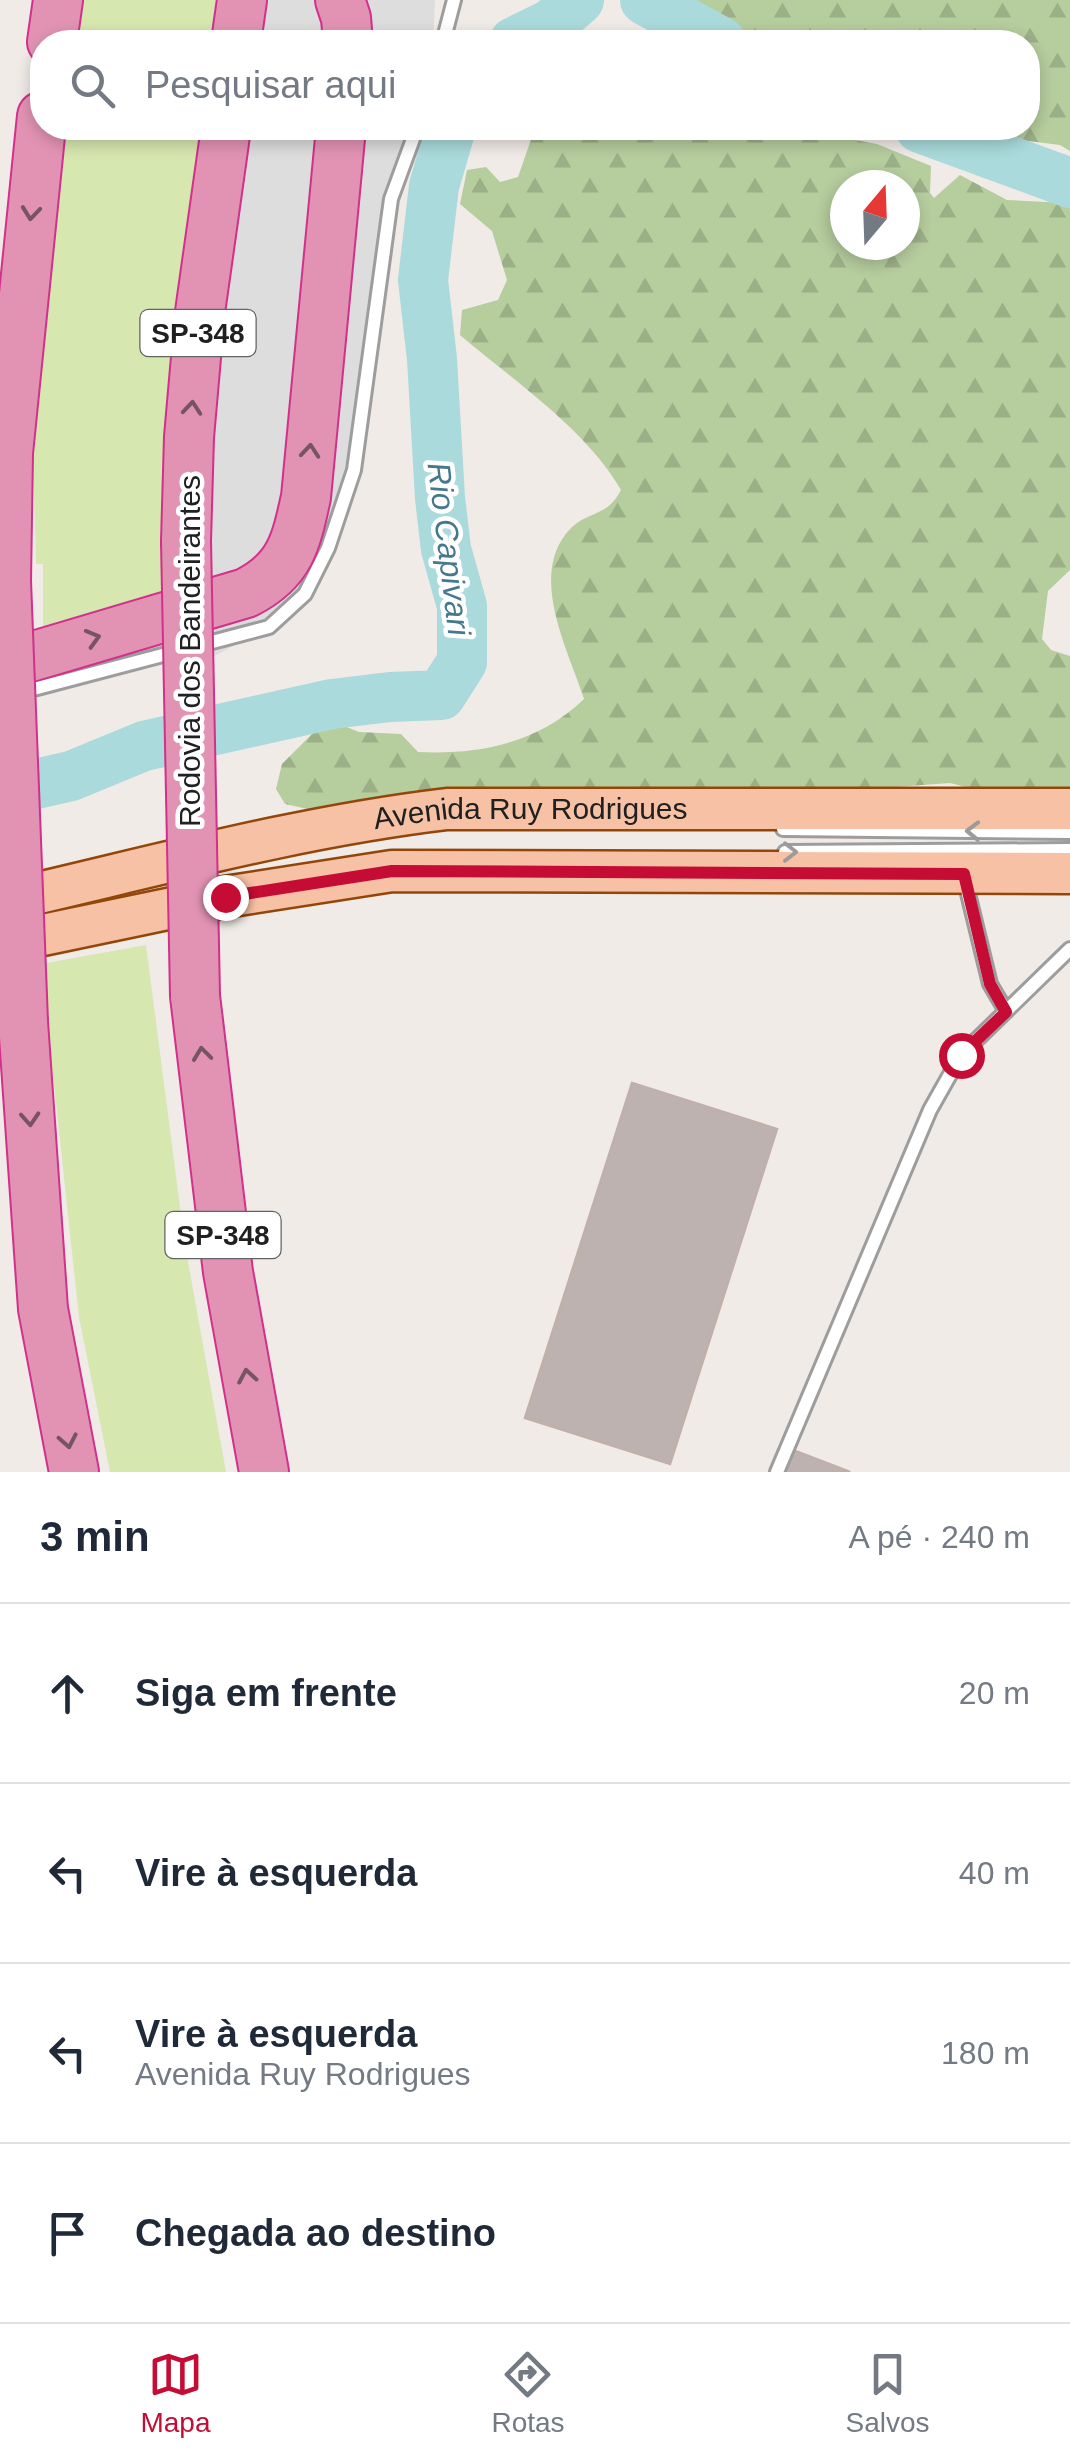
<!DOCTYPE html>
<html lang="pt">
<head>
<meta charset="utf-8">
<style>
  :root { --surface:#fff; --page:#f6f6f7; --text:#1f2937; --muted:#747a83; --line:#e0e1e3; --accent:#c40c34 }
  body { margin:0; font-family:Helvetica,sans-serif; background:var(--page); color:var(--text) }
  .compass { position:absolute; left:830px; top:170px; width:90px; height:90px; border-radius:50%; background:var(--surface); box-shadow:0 5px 15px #0003; rotate:19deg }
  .stop { position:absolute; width:30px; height:30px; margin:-22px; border:8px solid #c40c34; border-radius:50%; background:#fff }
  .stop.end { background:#c40c34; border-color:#fff; box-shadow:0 2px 10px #0008 }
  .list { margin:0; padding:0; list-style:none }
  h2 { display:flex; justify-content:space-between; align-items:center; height:130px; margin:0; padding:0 40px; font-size:42px }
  h2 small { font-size:32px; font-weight:400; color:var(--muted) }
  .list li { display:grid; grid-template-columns:65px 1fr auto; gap:30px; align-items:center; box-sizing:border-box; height:180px; padding:0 40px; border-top:2px solid var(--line) }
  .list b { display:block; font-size:38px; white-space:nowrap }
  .list p { margin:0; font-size:32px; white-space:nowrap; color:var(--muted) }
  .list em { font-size:32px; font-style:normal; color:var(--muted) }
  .icon { flex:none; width:55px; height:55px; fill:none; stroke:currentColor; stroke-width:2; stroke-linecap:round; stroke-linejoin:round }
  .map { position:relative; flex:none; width:1070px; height:1472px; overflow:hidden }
  .search { position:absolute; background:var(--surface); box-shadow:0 5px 15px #0003; left:30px; right:30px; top:30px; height:110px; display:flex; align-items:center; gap:25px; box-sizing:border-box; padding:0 35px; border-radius:40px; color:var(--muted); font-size:38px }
  .sheet { height:850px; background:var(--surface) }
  nav { display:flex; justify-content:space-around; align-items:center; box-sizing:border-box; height:140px; border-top:2px solid var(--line); background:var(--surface); font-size:28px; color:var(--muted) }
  nav a { display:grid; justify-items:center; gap:5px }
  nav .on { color:var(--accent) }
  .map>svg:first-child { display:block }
</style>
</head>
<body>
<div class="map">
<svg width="1070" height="1472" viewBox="0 0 1070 1472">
  <defs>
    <pattern id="forest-firs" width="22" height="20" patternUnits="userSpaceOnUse" patternTransform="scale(2.5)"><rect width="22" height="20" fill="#b6cd9e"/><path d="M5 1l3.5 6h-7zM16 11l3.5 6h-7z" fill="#9cb088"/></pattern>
  </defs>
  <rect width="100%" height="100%" fill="#f0ebe7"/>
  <g fill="#dedddd">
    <polygon points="255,0 435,0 433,42 246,42"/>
    <polygon points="229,128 417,128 391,199 354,470 305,594 269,627 190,669"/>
  </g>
  <g fill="#d7e7b0">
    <polygon points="83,0 216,0 211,42 77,42"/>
    <polygon points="65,128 200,128 172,324 165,527 160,527 164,603 43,635 43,564 36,564 33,459 38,358"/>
    <polygon points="146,945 185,1245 226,1472 110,1472 79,1317 41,964"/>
  </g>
  <g fill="url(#forest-firs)" fill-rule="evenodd">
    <polygon points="630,0 1070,0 1070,151 1060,145 927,128 1028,128 1028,42 710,42 634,6"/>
    <path d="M535,128H791L877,144L931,166L930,193L934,198L960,175L1007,200L1066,203L1070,209V570L1048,591L1042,639L1051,650L1070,656V791L991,793L950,783L895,787L490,788L419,791L312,810L285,804L276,789L282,764L327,719L359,732L401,734L418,752C479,755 539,743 584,699C568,649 526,572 572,527C591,510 607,517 621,490C587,430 513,380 460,335L462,310L498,300L507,280L492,231L460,204L467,170L486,167L500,182L518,177ZM845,185H905V245H845Z"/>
  </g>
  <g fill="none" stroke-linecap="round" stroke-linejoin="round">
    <g stroke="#aadadb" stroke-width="50">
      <polyline points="645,0 721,42"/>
      <polyline points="514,42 551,24 579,0"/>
      <polyline points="920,128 1070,183"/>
      <polyline points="0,792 71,776 144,746 332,704 390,697 441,695 462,662 462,606 446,549 440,498 432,359 423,280 434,186 451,128"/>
    </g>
  </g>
  <g fill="#bdb2b0" stroke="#c1afaa" stroke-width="2.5">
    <polygon points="632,1083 777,1129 670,1464 525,1418"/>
    <polygon points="790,1449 850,1472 781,1472"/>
  </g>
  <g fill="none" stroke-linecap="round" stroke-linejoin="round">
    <defs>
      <g id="lane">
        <polyline points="443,42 454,0"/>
        <polyline points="22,692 269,627 305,594 328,548 354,470 391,199 417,128"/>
        <polyline points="783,829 1070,832"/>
        <polyline points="785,852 1070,850"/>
        <polyline points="964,877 990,984 1006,1011"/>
        <polyline points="777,1472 930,1110 961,1055 1070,949"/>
      </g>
      <g id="primary">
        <path id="s1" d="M0,902C149,868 295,827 447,809H1070"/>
        <polyline points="0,944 225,897 392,871 1070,873"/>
      </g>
      <g id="highway">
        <polyline points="340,0 346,18 348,42"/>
        <polyline points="52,42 58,0"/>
        <polyline points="236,42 242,0"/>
        <polyline points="186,541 189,437 200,312 226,128"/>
        <polyline points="6,581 8,453 42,116"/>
        <path d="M0,666L246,593C290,571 296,543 306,497L341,128"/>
        <polyline points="195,996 228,1272 264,1472"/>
        <polyline points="23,1022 43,1309 74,1472"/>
      </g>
    </defs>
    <use href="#lane" stroke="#9d9d9d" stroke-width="18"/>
    <use href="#primary" stroke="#934609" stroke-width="45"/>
    <use href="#highway" stroke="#d1308b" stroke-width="52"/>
    <use href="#lane" stroke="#fff" stroke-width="12"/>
    <use href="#primary" stroke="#f7c1a5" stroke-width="40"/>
    <use href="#highway" stroke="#e293b3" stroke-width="48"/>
    <defs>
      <g id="highway-bridge">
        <polyline points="186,541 195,996"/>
        <polyline points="6,581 23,1022"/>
      </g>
    </defs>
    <use href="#highway-bridge" stroke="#d1308b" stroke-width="52" stroke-linecap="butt"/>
    <use href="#highway-bridge" stroke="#e293b3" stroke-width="48"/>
  </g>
  <defs><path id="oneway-chevron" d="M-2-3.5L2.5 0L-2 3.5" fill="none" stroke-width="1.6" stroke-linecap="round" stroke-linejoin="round" transform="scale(2.5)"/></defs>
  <g stroke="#775462">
    <use href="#oneway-chevron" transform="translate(31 213) rotate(96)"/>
    <use href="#oneway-chevron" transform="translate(192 408) rotate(-85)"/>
    <use href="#oneway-chevron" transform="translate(310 451) rotate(-85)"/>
    <use href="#oneway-chevron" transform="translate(93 638) rotate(-16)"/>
    <use href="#oneway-chevron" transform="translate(202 1054) rotate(-97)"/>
    <use href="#oneway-chevron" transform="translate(30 1119) rotate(86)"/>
    <use href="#oneway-chevron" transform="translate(247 1376) rotate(-100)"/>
    <use href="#oneway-chevron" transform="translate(68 1441) rotate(79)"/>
  </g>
  <g stroke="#9b9b9b">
    <use href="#oneway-chevron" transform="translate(973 831) rotate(-179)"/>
    <use href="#oneway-chevron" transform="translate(790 852)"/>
  </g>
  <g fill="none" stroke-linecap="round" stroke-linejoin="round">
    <polyline stroke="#c40c34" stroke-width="12" points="225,897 392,871 964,874 990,984 1006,1012 961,1055"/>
  </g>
  <g text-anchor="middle" stroke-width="9" stroke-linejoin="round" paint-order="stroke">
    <g fill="#fff" stroke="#636363" stroke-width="2.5">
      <rect x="140.5" y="310" width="115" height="46" rx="8"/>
      <rect x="165.5" y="1212" width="115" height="46" rx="8"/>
    </g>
    <g font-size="28" font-weight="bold" fill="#202020">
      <text x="198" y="343">SP-348</text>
      <text x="223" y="1245">SP-348</text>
    </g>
    <g font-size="30" fill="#202020" stroke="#fff">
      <text transform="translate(190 651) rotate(-90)" y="10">Rodovia dos Bandeirantes</text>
      <text dy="10" stroke="none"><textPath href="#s1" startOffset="540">Avenida Ruy Rodrigues</textPath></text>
    </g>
    <g font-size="32" font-style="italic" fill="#44788b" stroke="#fff">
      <text transform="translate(449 549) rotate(83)" y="11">Rio Capivari</text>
    </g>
  </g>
</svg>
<svg class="compass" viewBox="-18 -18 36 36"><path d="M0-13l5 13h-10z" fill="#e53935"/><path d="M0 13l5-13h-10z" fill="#747a83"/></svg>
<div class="stop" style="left:961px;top:1055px"></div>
<div class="stop end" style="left:225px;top:897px"></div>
<div class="search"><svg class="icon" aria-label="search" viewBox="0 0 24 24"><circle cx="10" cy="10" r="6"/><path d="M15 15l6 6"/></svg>Pesquisar aqui</div>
</div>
<section class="sheet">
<h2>3 min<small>A pé · 240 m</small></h2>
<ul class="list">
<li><svg class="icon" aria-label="ahead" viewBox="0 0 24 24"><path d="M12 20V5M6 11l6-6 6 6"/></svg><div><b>Siga em frente</b></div><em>20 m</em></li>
<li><svg class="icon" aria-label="left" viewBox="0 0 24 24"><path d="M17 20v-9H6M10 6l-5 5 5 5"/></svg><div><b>Vire à esquerda</b></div><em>40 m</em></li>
<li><svg class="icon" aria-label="left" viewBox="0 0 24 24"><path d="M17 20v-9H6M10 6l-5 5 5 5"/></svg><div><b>Vire à esquerda</b><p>Avenida Ruy Rodrigues</p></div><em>180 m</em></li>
<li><svg class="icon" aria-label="arrive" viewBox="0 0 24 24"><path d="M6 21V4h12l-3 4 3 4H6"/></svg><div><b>Chegada ao destino</b></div></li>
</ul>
</section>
<nav>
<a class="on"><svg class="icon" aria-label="map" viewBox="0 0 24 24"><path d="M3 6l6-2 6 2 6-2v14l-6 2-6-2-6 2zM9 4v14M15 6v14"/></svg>Mapa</a>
<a><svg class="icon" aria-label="directions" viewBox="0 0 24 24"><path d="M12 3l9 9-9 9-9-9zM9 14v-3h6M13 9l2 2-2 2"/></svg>Rotas</a>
<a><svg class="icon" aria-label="saved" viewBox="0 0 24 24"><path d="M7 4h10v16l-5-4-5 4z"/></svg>Salvos</a>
</nav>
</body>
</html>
